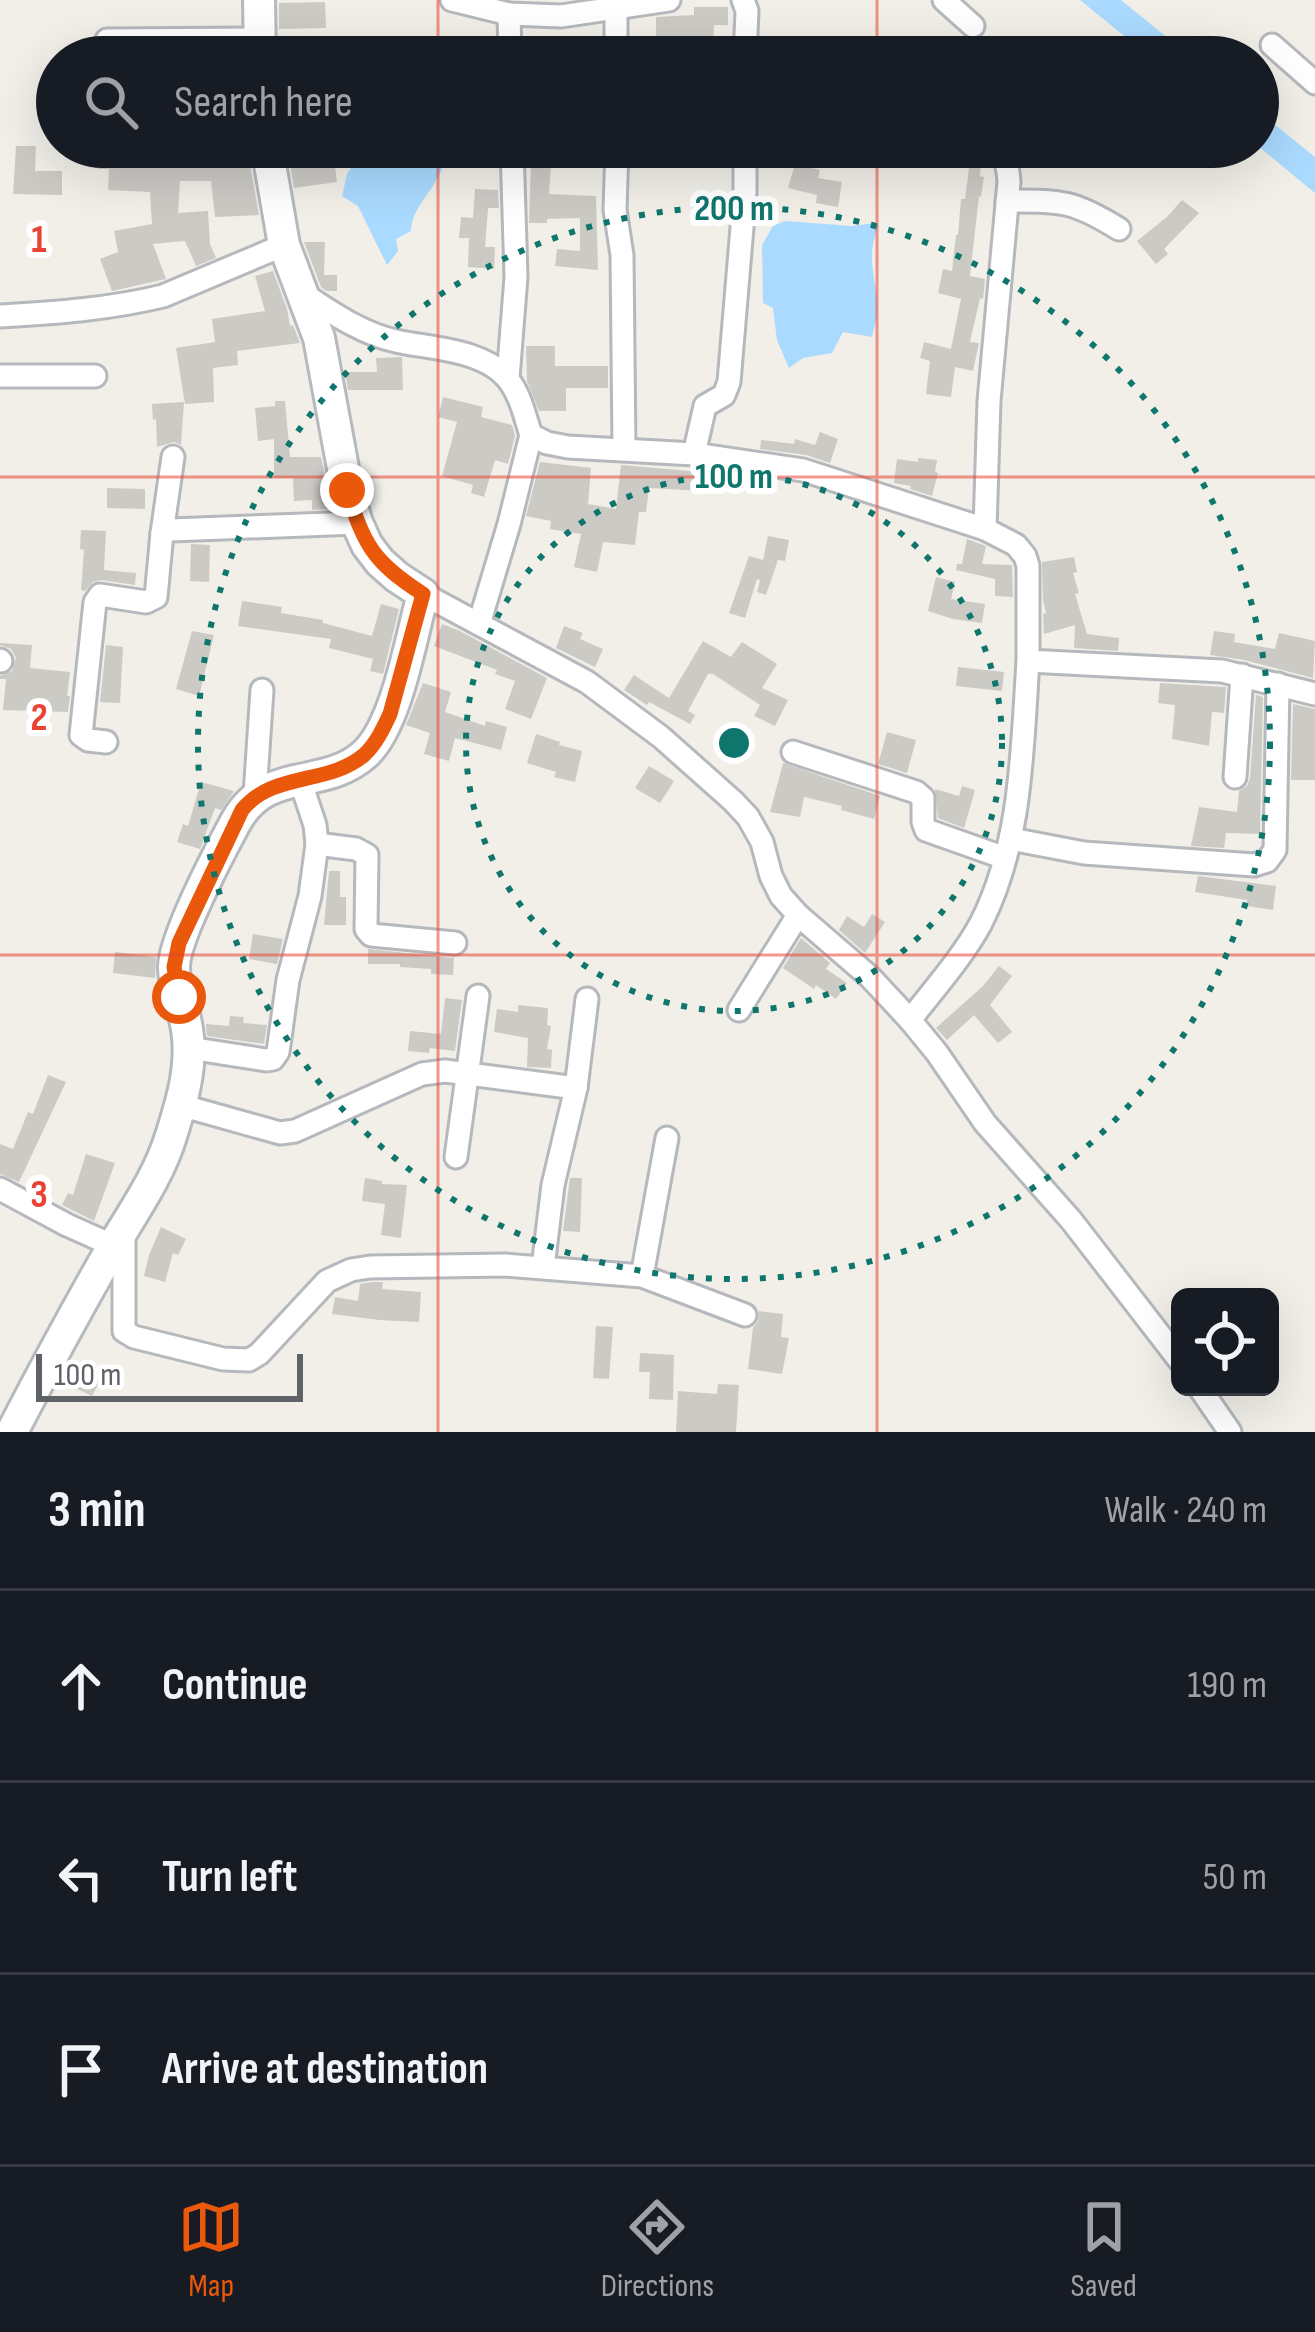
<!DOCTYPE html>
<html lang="en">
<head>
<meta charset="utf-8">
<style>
  :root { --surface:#171b24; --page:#20242c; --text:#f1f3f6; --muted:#9ea1a6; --line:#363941; --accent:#ea580c }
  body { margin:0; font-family:"Sofia Sans Condensed",sans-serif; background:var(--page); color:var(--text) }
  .controls { position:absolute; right:36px; bottom:36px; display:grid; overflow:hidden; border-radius:18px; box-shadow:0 12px 48px #0002 }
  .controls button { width:108px; height:108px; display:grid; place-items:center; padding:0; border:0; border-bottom:3px solid var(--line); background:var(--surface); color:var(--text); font:60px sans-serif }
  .scale { position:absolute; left:36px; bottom:30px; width:267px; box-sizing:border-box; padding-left:12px; border:6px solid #5f6368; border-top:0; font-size:33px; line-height:42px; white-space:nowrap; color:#5f6368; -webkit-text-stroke:9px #fff; paint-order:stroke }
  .stop { position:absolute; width:36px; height:36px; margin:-27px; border:9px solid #ea580c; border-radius:50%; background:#fff }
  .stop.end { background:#ea580c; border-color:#fff; box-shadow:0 3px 12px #0008 }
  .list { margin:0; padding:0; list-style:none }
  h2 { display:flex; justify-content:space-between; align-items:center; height:156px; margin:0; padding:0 48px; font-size:51px }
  h2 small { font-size:39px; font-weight:400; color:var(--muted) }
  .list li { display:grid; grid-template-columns:78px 1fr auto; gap:36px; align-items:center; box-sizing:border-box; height:192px; padding:0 48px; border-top:3px solid var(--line) }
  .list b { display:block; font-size:45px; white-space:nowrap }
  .list em { font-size:39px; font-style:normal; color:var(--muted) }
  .icon { flex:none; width:66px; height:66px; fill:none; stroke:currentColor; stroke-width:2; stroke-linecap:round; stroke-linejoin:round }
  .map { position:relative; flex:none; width:1315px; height:1432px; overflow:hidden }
  .search { position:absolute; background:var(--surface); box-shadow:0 12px 48px #0002; left:36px; right:36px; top:36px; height:132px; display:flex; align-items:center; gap:30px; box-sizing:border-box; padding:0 42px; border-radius:66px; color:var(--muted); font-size:45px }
  .sheet { height:732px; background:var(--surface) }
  nav { display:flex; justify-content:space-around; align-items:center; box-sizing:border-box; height:168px; border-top:3px solid var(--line); background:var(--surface); font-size:33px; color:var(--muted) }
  nav a { display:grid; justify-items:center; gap:6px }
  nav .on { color:var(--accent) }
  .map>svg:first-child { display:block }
</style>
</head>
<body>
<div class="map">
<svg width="1315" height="1432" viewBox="0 0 1315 1432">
  <rect width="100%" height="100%" fill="#f1efe8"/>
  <g fill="#aadaff">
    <polygon points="1080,0 1121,0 1191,57 1150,57"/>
    <polygon points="1258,111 1315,157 1315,193 1258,146"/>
    <path d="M343,147H454L451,164L443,166C435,190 412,206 411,231L396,239L398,251L387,265L358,206L342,196L347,174L352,166L358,165L360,160L348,156Z"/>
    <path d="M785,221L852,226L874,223L879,226C863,260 880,284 877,317C876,324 873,330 872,337L843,332L832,353L803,358L789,368L777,340L773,308L763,303L762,245L773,226Z"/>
  </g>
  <g fill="#cccac5">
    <polygon points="325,2 326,28 279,29 279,3"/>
    <polygon points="694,7 728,7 728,25 714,25 712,57 694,57 695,43 656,43 656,17 694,15"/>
    <polygon points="16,146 36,146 35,171 62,171 62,195 13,194"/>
    <polygon points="98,147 152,147 152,153 189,154 189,147 206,147 205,156 236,156 236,153 248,153 259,215 215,217 211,181 180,181 178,213 208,211 210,244 216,258 196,266 185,241 153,244 166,279 112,291 100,259 118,252 114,231 152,224 150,192 108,190 109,169 98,169"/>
    <polygon points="287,147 326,147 329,167 335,166 337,182 294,188"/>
    <polygon points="970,161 981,162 980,176 984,177 981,197 979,196 970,276 985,279 983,299 980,298 970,342 979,343 973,371 955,367 951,397 926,394 930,361 920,358 924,342 951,349 961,299 938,293 943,269 952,271 956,235 958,235 961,199 965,199"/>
    <polygon points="531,163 551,164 549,194 596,196 598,270 555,266 557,249 580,251 580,218 547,219 547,223 529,223"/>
    <polygon points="795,164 820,170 818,178 842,182 838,207 816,203 817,195 788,188"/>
    <polygon points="475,189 498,190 499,208 488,208 485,247 495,247 494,269 468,267 469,238 459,238 461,217 473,218"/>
    <polygon points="1182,200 1199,213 1164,249 1168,254 1156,264 1137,241 1167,217"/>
    <polygon points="304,242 325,242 324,275 337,275 337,291 326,291 321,287"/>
    <polygon points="273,271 287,309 290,326 293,325 300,343 237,351 238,365 213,368 214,402 185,404 176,348 215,342 212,319 265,311 255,276"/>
    <polygon points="526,346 555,346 555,366 608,366 608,388 566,388 566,411 539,411 527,381"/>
    <polygon points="402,357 403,390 348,390 345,372 377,372 376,358"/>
    <polygon points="443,397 483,407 481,417 512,425 515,436 508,464 495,460 484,497 471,493 473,485 442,476 457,422 438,417"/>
    <polygon points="275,401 285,401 290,457 321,457 332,509 312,510 312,500 294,501 293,478 274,478 274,439 258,441 255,408 275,406"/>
    <polygon points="184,402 181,445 174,442 157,447 156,419 153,420 152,404"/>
    <polygon points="820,432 838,439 830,463 806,455 760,449 761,440 794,444 795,439 815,445"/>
    <polygon points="918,458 937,460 935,472 938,473 932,496 910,489 911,486 894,483 897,459 918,462"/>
    <polygon points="540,462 591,468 588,504 616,509 621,465 724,474 722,492 649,488 646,512 639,512 635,545 603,542 597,572 574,567 581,534 550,529 551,521 526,516"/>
    <polygon points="107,488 145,489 145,509 107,508"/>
    <polygon points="81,530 106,531 104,570 136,573 135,585 101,580 93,582 85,591 81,590 84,550 80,549"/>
    <polygon points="768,536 789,540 785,561 778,560 766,595 757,592 760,580 757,579 745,618 729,613 749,556 763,560"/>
    <polygon points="967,539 986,546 982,564 1012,565 1013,597 995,596 995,579 956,570 957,564 962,564"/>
    <polygon points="191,544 210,545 209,582 190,581"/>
    <polygon points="1074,557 1077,572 1073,573 1079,593 1075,594 1087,634 1119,638 1118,651 1074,648 1075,625 1044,634 1043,614 1046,613 1043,600 1042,562"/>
    <polygon points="936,577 955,582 951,599 985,604 982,623 953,619 928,611"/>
    <polygon points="242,601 282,607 281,613 323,620 323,623 372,636 381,604 399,609 383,674 370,671 373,659 329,648 331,639 238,626"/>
    <polygon points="442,624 460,631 547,678 531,719 505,709 515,681 495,674 497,670 434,646"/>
    <polygon points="564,626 583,633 580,639 603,649 595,667 556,648"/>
    <polygon points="192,631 214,635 199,696 176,689"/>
    <polygon points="1214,631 1235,634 1234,642 1275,649 1279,633 1315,641 1313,678 1244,660 1210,655"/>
    <polygon points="703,641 731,657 742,642 777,664 762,688 788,700 775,726 754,716 760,705 713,674 708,674 688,711 695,715 690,724 649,702 647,705 624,690 634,675 669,698"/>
    <polygon points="0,643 32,645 30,668 70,672 67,696 70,696 68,712 3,710 6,679 0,679 0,676 12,671 16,658 11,649 0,645"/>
    <polygon points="106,645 123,647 120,703 100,702"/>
    <polygon points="958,667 1004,672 1002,691 956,686"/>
    <polygon points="423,683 451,692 445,712 485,726 486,721 507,727 501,750 455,738 449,761 424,754 430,733 406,725"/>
    <polygon points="1160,683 1226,687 1224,713 1212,712 1209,746 1172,739 1175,705 1158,703"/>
    <polygon points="1256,695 1263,697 1260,834 1226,833 1224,848 1191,846 1199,807 1237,812 1239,791 1247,786 1250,778"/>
    <polygon points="1293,704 1315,709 1315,780 1291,780"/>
    <polygon points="887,732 916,740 907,773 878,764"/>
    <polygon points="536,734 560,742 559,745 582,751 575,782 554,777 556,772 527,763"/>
    <polygon points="783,763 880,796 874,819 841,810 842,806 804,797 800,817 770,812"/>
    <polygon points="649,766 674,781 660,803 635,788"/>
    <polygon points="201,782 234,791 221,810 215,808 200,849 177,842 183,824 188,826"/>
    <polygon points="962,786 975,790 964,828 938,818 935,789 959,796"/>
    <polygon points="329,871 340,871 340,897 346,897 346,925 324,925"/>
    <polygon points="1198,876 1276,886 1273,910 1246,906 1247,900 1195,892"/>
    <polygon points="872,914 885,922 865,953 839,930 847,916 864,927"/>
    <polygon points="253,934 283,939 277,964 249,959"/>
    <polygon points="801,938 830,963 826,969 847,983 836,999 816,985 814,989 783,968"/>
    <polygon points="368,949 454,958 453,975 431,974 431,969 400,967 400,964 368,964"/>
    <polygon points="115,952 156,957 155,978 113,973"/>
    <polygon points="999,966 1012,976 990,1005 1012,1032 998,1043 974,1015 947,1040 936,1028 983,986"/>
    <polygon points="445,998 462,1000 455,1051 430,1048 429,1053 408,1051 410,1031 441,1034"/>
    <polygon points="518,1005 548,1008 547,1025 551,1026 547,1049 552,1050 551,1068 527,1067 528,1038 494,1032 497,1009 518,1012"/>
    <polygon points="230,1016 244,1017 243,1023 267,1025 264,1044 207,1036 206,1024 229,1026"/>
    <polygon points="48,1075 66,1082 19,1182 0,1174 0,1144 13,1149 28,1112 33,1114"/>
    <polygon points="86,1154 115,1163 94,1221 62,1205 68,1193 73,1195"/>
    <polygon points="365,1178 382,1181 382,1184 407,1185 401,1238 381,1235 385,1204 362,1201"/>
    <polygon points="570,1178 582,1178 580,1232 563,1231"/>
    <polygon points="161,1227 186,1239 178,1255 173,1253 165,1282 144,1276 149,1255"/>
    <polygon points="371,1282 383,1282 382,1289 421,1292 419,1322 379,1320 332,1314 335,1297 358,1301 360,1284"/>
    <polygon points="759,1311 783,1314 781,1337 789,1338 782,1374 748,1369 753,1328 758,1321"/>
    <polygon points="596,1326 613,1327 609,1379 593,1378"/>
    <polygon points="640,1353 674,1355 673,1400 649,1399 650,1372 639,1372"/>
    <polygon points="72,1360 103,1375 92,1396 61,1381"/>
    <polygon points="718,1384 739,1385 736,1432 676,1432 678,1391 717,1394"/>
  </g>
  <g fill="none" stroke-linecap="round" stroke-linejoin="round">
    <defs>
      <g id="street">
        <polyline points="452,0 509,14 561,16 669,0"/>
        <polyline points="743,0 747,11 745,57"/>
        <polyline points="944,0 973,26"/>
        <polyline points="616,9 616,57"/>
        <polyline points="509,14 510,57"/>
        <polyline points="107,40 260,39"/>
        <polyline points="1272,45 1315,83"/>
        <polyline points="617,147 615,210 622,255 624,449"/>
        <path d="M1007,201C1062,201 1072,200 1119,229"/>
        <path d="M302,293C331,312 362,334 396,341C431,349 487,349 510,382C521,397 525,417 531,435"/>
        <path d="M0,316C54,313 110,309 163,296L284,245"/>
        <polyline points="0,376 95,376"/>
        <polyline points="508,378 516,277 512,147"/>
        <polyline points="694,454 705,406 724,395 729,382 745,192 745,147"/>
        <path d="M985,529L989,401L1009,182C1008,165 1006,157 991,147"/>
        <polyline points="162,533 173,457"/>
        <polyline points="423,594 587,682 661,737 733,801 748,817 762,842 771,876 781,896 798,915 870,977 910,1020 937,1053 985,1123 1071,1220 1180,1361"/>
        <polyline points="479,624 509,524 531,435 547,443 568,447 694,454 803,470 985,529 1016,545 1025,556 1028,566 1028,661 1222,671 1315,694"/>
        <polyline points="0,660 1,661"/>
        <polyline points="106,742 88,740 81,735 95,602 100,595 146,602 156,597 162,533 171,530 357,523"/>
        <polyline points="793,752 916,792 923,798 923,822 926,830 1005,858"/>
        <polyline points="1235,777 1242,675"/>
        <polyline points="255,795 262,690"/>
        <polyline points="1011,839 1084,853 1254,865 1267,861 1275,850 1278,684"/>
        <polyline points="317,844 356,849 367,855 366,929 371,935 455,943"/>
        <polyline points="739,1010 798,915"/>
        <path d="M910,1020C934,989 962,958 981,923C1022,842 1022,750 1028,661"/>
        <polyline points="189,1048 266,1060 273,1059 278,1052 288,980 310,896 317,844 315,825 300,780"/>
        <polyline points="576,1088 587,999"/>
        <polyline points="180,1105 280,1133 295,1131 422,1074 445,1071 576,1088 553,1185 543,1267"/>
        <polyline points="456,1157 478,996"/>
        <polyline points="0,1189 67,1225 114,1246"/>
        <polyline points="124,1230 124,1331 134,1337 223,1359 249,1360 259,1354 327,1281 351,1270 370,1267 505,1265 642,1276 745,1315"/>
        <polyline points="642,1276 667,1138"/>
        <polyline points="1199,1387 1230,1432"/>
      </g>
      <g id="secondary">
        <polyline points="259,0 260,57"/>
        <path d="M12,1432C44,1370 77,1309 112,1248C133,1212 159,1176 171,1136C182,1101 193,1066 187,1029C184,1009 174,988 174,967C174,938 219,853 234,825C265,764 323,792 365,754C397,725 411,637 423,594L397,577L380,562L367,545L357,523L347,490L319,338L284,245L267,147"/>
      </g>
    </defs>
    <use href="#street" stroke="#b5b8bc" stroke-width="27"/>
    <use href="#secondary" stroke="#b6babf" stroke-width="36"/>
    <use href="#street" stroke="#fff" stroke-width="21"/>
    <use href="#secondary" stroke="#fff" stroke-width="30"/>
  </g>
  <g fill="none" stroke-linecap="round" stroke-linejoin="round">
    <path stroke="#ea580c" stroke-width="15" d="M179,997L174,967L179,943L242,810C272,772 329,785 364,755C376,744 383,729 390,714L423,594C373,562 364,545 347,490"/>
  </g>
  <path fill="none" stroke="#ea4335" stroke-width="3" stroke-opacity="0.55" d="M438,0V57M877,0V57M438,147V1432M877,147V1432M0,477H1315M0,955H1315"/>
  <g fill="none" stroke="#0f766e" stroke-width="6" stroke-dasharray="6 12">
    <circle cx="734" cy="743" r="268"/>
    <circle cx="734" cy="743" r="536"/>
  </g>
  <g font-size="39" text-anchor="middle" font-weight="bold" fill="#ea4335" stroke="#fff" stroke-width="12" stroke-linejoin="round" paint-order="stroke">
    <text x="39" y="252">1</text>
    <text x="39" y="730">2</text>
    <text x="39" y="1207">3</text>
  </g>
  <circle cx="734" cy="743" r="18" fill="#0f766e" stroke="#fff" stroke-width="6"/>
  <g font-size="36" text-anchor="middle" font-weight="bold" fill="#0f766e" stroke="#fff" stroke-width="12" stroke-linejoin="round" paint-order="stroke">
    <text x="734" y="220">200 m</text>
    <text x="734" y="488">100 m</text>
  </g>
</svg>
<div class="controls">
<button><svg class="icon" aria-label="locate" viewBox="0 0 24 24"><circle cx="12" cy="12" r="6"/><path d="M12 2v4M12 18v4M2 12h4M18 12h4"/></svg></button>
</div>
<div class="scale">100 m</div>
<div class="stop" style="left:179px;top:997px"></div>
<div class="stop end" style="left:347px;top:490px"></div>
<div class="search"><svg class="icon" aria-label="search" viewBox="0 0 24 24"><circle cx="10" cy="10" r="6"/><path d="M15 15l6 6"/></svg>Search here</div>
</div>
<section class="sheet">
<h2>3 min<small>Walk · 240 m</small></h2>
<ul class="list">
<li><svg class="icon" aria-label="ahead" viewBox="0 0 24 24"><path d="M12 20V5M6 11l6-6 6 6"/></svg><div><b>Continue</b></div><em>190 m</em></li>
<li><svg class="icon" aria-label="left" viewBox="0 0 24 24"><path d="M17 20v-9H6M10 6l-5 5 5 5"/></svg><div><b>Turn left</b></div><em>50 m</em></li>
<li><svg class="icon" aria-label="arrive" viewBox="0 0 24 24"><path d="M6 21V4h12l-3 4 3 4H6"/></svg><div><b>Arrive at destination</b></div></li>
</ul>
</section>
<nav>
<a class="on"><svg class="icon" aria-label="map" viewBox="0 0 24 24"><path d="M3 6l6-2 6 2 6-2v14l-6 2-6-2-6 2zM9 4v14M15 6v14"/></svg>Map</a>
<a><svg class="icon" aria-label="directions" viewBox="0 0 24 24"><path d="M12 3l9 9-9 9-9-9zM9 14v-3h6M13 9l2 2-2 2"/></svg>Directions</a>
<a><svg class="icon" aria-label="saved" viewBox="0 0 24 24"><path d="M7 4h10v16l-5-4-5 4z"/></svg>Saved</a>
</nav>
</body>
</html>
